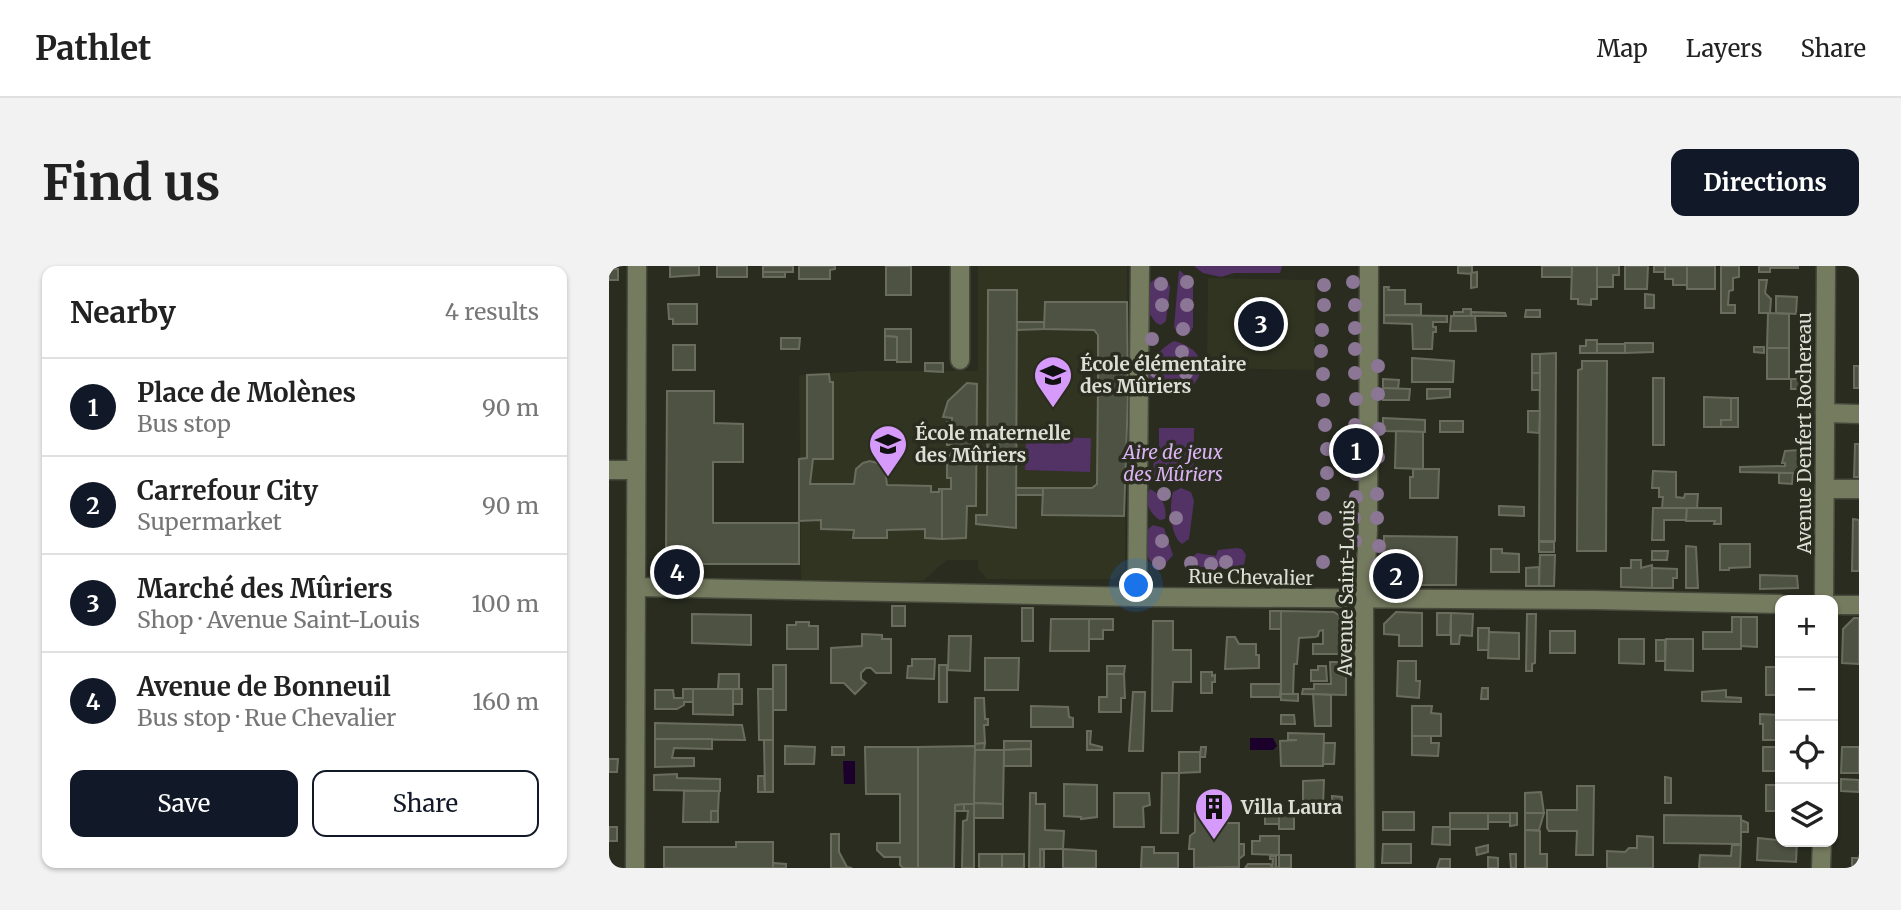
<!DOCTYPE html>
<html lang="en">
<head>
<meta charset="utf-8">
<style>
  :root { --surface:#fff; --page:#f2f2f2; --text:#222; --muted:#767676; --line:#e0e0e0; --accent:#111827 }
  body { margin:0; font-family:Merriweather,serif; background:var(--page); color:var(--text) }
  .controls { position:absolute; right:21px; bottom:21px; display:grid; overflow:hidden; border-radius:14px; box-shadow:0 2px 5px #0004 }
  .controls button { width:63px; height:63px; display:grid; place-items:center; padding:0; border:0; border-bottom:2px solid var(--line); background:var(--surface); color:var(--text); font:35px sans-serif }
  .you { position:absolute; left:528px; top:320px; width:24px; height:24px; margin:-18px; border:5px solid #fff; border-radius:50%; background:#1a73e8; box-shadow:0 0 0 10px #1a73e833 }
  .badge { display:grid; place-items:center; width:46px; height:46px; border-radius:50%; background:var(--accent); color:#fff; font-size:23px; font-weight:700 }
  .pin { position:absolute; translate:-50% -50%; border:4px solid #fff; box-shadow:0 2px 7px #0006 }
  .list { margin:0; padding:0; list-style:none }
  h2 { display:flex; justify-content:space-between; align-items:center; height:91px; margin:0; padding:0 28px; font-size:30px }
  h2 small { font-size:23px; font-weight:400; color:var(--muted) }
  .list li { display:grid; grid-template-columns:46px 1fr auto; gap:21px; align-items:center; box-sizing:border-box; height:98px; padding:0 28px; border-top:2px solid var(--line) }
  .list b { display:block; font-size:26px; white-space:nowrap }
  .list p { margin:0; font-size:23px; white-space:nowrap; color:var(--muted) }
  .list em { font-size:23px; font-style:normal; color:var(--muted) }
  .actions { display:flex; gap:14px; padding:21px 28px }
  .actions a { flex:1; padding:16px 0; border:2px solid var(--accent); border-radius:14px; text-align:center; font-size:24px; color:var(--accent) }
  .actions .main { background:var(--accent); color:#fff }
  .icon { flex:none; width:38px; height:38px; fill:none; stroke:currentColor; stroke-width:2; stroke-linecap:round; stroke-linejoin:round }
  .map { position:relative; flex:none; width:1250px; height:602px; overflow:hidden; border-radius:14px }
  header { display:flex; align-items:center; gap:42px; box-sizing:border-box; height:98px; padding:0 35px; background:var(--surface); border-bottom:2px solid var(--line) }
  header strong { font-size:33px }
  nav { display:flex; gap:38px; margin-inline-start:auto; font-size:24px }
  .intro { display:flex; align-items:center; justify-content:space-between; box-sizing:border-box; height:168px; padding:0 42px }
  h1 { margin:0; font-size:49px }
  .button { padding:18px 32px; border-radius:14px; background:var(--accent); color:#fff; font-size:24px; font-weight:700 }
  main { display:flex; gap:42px; padding:0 42px }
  aside { flex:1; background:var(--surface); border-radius:14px; box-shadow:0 2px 5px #0004 }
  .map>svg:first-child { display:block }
</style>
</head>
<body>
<header>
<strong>Pathlet</strong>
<nav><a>Map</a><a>Layers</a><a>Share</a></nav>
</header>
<div class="intro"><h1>Find us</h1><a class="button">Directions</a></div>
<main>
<aside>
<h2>Nearby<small>4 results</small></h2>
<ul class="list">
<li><span class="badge">1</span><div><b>Place de Molènes</b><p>Bus stop</p></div><em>90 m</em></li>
<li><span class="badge">2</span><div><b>Carrefour City</b><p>Supermarket</p></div><em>90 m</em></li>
<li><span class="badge">3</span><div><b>Marché des Mûriers</b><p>Shop · Avenue Saint-Louis</p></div><em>100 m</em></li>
<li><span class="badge">4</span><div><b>Avenue de Bonneuil</b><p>Bus stop · Rue Chevalier</p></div><em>160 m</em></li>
</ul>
<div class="actions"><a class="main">Save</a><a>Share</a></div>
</aside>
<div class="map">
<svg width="1250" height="602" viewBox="0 0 1250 602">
  <rect width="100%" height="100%" fill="#292c1f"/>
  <g fill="#303421">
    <polygon points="369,0 518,0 516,305 505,313 378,313 369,303 369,294 338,294 314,315 192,314 190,109 255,105 369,105"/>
    <polygon points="599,12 706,14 705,104 598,102"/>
  </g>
  <g fill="#533266">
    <polygon points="585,0 673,0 671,7 625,7 612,11 594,7"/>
    <path d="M570,4L583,15L584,20V61C581,69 575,71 568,67L565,61Z"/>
    <polygon points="550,10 557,12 561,21 557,55 552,59 547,57 540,47 541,17"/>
    <path d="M565,75C628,91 563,164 539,108C540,93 553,82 565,75Z"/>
    <polygon points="550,162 585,162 584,217 544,217 545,182 550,182"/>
    <polygon points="417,171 482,172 481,206 416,204"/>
    <path d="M572,222L582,226L585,235L580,273L573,278C561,270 560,240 564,226Z"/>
    <path d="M541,223C551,227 559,242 556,253L551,254C540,248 534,233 541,223Z"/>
    <path d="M544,259L555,262L564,289L558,296L551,300C533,296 538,279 538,264Z"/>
    <polygon points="627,282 633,283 637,289 635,299 632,301 582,301 577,297 588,287 607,290 609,284"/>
  </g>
  <g fill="#1c002c">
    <polygon points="641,472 664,472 668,480 664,484 641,484"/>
    <polygon points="234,495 246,495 246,518 235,518"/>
  </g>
  <g fill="#4e5243" stroke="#6a6d5e" stroke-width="2">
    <polygon points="61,0 90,0 90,9 61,11"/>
    <rect x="108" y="0" width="30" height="11"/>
    <rect x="154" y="0" width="30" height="6"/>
    <polygon points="190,0 226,0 226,3 221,4 221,13 190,13"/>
    <rect x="277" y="0" width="25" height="29"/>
    <polygon points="849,0 863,0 863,8 849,7"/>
    <rect x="933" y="0" width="30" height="11"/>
    <polygon points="963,0 988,0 988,33 982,33 982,39 969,38 969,33 962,33"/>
    <polygon points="988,0 1010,0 1010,9 1004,9 1004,21 988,21"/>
    <polygon points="1016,0 1039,0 1038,23 1016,23"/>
    <rect x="1045" y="0" width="11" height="6"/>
    <polygon points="1056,0 1078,0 1078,19 1064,19 1064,13 1056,13"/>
    <rect x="1078" y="0" width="28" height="23"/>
    <polygon points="1112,0 1130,0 1130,11 1124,12 1124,24 1120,25 1119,39 1126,39 1126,47 1112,47"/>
    <polygon points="1150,0 1189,0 1189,2 1161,2 1161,6 1150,6"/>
    <rect x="0" y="3" width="9" height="11"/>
    <rect x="154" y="6" width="22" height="5"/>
    <polygon points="868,6 868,21 862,22 862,7"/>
    <polygon points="1150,14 1158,14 1156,27 1162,33 1161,47 1150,47"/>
    <polygon points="775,21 780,21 779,24 796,24 796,38 812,38 812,49 775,49"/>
    <polygon points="379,24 408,24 407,262 367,258 367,249 378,249"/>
    <polygon points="1036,28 1045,29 1045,42 1036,42"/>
    <polygon points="1167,30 1188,31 1187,48 1167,47"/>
    <polygon points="436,36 518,36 519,128 515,250 433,249 434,222 483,222 488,218 489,117 489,69 485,64 435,63"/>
    <polygon points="59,38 88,38 88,58 64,58 64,53 60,53"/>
    <polygon points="854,43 862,43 862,50 845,50 845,46 854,46"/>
    <polygon points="917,44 931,44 931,51 916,51"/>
    <polygon points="862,46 896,47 897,50 862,50"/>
    <polygon points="1159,47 1180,48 1180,82 1158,82"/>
    <polygon points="775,49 838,50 838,56 824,56 824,61 827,61 827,66 824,66 823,83 804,83 803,58 775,57"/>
    <polygon points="842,50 866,50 867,65 841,65"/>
    <polygon points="408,56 435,56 435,63 408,64"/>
    <polygon points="276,63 302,63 302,96 288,96 288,71 276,70"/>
    <polygon points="276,70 288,71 288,94 276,94"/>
    <polygon points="172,72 191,72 190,83 172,83"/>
    <polygon points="977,74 988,74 988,87 971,87 971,80 977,80"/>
    <polygon points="1016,77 1044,77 1044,86 1016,87"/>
    <rect x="988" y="78" width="28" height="9"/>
    <rect x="64" y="79" width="22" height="25"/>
    <polygon points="1145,81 1155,81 1155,87 1145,86"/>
    <rect x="1158" y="82" width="22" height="31"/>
    <polygon points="947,87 946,275 930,275 931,88"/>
    <rect x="923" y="88" width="8" height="19"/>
    <polygon points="803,92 845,95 844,116 803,116"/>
    <polygon points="973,95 998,95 997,285 968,285 969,104 973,103"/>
    <polygon points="316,97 334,97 334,106 316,105"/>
    <rect x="1245" y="100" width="5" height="22"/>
    <rect x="923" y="107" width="8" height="17"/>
    <polygon points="220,108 221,116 224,116 224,193 204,193 201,218 245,218 247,203 254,197 261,195 272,198 276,202 278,219 322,220 322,226 330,226 330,223 333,223 333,273 316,272 316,263 278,264 278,272 244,272 245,264 212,263 212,254 190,255 190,193 198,192 198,109"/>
    <rect x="1044" y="112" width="11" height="67"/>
    <polygon points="774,113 790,114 789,123 774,122"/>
    <polygon points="1182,113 1200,113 1199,123 1182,123"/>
    <polygon points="358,117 368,118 367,240 358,240 357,272 333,273 333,223 342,223 342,212 338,212 338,190 342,189 343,179 338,179 338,156 343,156 343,152 334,151 339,135"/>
    <polygon points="774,122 801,123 800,134 774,134"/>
    <polygon points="818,123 841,123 841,131 818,133"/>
    <polygon points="58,125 105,125 105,157 134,158 134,196 104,196 104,257 190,257 190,298 66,298 57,289"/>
    <polygon points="1095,131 1122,132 1122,154 1112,154 1112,161 1095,161"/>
    <polygon points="1122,132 1129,132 1129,161 1112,161 1112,154 1122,154"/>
    <polygon points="919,145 931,145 930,167 919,166"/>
    <polygon points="774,152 816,154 816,166 774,165"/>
    <rect x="831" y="155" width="23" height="11"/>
    <polygon points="787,165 814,166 814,203 786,202"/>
    <polygon points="1246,178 1250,178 1250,211 1245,211"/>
    <polygon points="1190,184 1190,207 1131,206 1131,201 1176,200 1176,197 1173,197 1176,185"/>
    <polygon points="804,203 830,203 829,232 801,232 801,211 804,211"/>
    <polygon points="1044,205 1067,206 1067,231 1075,232 1076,228 1089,228 1088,243 1053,242 1054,231 1050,231 1050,222 1043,222"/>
    <polygon points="1170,207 1184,207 1183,218 1170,217"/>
    <rect x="407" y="222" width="27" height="7"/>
    <polygon points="890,240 915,241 915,250 890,249"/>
    <polygon points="1044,242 1078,242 1077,254 1055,254 1055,274 1043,274"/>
    <polygon points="1078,242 1112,242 1112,258 1105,258 1106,255 1077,255"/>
    <polygon points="1244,253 1250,254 1250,305 1243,305"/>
    <polygon points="775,270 848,271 847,319 786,319 774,307"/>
    <rect x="930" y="276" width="15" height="10"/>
    <polygon points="1111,278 1141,278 1141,301 1120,302 1120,304 1111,304"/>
    <polygon points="1077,280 1087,281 1089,322 1077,322"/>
    <polygon points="882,283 893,283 893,287 910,288 910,306 882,306"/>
    <polygon points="1043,285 1059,285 1058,294 1043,294"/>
    <polygon points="931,289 946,289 945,320 930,320"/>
    <polygon points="1022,294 1032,294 1032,302 1043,299 1043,322 1012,321 1012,302 1022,302"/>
    <polygon points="930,301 930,320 917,320 917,302"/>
    <polygon points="1043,302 1068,303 1068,312 1064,312 1064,322 1043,322"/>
    <polygon points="1151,309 1188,310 1189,322 1151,323"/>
    <rect x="283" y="340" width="13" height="20"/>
    <rect x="413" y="342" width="11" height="33"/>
    <rect x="661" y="345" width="11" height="18"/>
    <polygon points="672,345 725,346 735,353 738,361 738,388 704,388 704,378 714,378 714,364 710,365 709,370 706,371 690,372 688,398 685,398 684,428 672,428"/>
    <polygon points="787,346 813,347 813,380 790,380 790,369 775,368 775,358"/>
    <polygon points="828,347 842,347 841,369 828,369"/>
    <polygon points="842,347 864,348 863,370 851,369 850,378 842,378"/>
    <polygon points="83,348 142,349 142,379 83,377"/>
    <polygon points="918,348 927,348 926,397 923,398 923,405 917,405"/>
    <polygon points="1123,351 1132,351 1132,383 1094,383 1094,366 1123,366"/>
    <polygon points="1132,351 1148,351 1148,381 1132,380"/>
    <polygon points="1245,352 1250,352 1250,398 1233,397 1234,363"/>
    <polygon points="442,353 480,353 480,385 441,385"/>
    <polygon points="480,353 504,353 504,364 494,364 494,373 480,373"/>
    <polygon points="544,355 564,355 564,384 582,384 582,416 564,416 563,445 543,445"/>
    <polygon points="187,356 200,356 200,360 209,360 209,383 178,383 178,359 187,359"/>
    <rect x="869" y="362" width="11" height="22"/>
    <rect x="941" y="365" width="25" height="22"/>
    <polygon points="880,366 910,367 910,393 879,392"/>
    <polygon points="253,368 273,369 273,373 282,373 282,407 267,407 262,402 257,402 252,407 252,413 257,417 246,428 235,417 222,417 222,382 253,380"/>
    <polygon points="340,370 362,370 361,405 339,404"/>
    <polygon points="618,371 626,371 630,378 647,378 647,389 650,389 650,402 616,403"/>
    <polygon points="1010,373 1035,373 1035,398 1010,397"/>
    <polygon points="1057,373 1084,373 1084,405 1056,404"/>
    <rect x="1047" y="374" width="9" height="21"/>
    <polygon points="376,392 410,392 409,424 376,424"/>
    <polygon points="303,393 326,393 325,413 298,412 299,400 303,400"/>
    <polygon points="789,395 807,395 807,415 811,415 810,432 788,430"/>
    <polygon points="721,396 737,396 737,429 693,428 694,423 705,423 705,418 722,418"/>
    <rect x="164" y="399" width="13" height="45"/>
    <rect x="330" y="399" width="8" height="37"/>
    <polygon points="498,400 516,400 515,408 498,408"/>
    <polygon points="709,400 717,400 718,415 702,415 702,404 709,404"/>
    <rect x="1157" y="401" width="14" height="28"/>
    <polygon points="592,406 603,406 603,410 606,409 606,416 603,416 603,427 592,427"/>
    <polygon points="110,408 130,408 130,423 109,423"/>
    <polygon points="498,408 515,408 516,432 512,432 512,446 490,446 490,431 498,431"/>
    <polygon points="642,418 672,418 671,431 642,431"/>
    <polygon points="873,422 879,422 879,433 872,433"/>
    <polygon points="74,423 84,423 84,436 75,436 75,439 68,443 46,443 46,424 64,424 65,432 74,432"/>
    <polygon points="84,423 124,423 124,449 84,448"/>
    <rect x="124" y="423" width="9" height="15"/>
    <polygon points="149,423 164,423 164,474 150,474"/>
    <polygon points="1117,424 1117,431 1132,432 1132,436 1093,435 1093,426"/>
    <polygon points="524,426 536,426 534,485 520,485"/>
    <polygon points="672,428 689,428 689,435 672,434"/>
    <polygon points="704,428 722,429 722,460 706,460"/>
    <polygon points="366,432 375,432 376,453 379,453 379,459 375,459 376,477 366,478"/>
    <polygon points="422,440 459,441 460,451 464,452 464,461 422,461"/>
    <polygon points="803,440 823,440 822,447 832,448 832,470 803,470"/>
    <polygon points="1151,448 1171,449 1171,474 1154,474 1154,458 1151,458"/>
    <polygon points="672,449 685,449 686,458 672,458"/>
    <polygon points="46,457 133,459 136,474 46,473"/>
    <polygon points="478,465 482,465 481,478 493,481 493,484 478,484"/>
    <polygon points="679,467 715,468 714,500 672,500 671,475 688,474 679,474"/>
    <polygon points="803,470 822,470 822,477 830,477 829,490 803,489"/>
    <polygon points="46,473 103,473 103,483 65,482 63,492 85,492 85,500 46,501"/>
    <polygon points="155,474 164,474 164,526 156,526"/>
    <polygon points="395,475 422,475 422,483 395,484"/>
    <polygon points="376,477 375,484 366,484 366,478"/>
    <polygon points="715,477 726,477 725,498 714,498"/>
    <polygon points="176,480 206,481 205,498 176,498"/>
    <polygon points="366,480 365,538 346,539 345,602 309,602 309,481"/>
    <rect x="223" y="481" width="12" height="8"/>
    <polygon points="256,481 309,481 309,602 294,602 291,599 291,591 275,591 268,584 268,577 291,577 291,528 257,528"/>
    <polygon points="592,481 597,481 596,491 591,491"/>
    <rect x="1154" y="481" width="17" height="24"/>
    <polygon points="1233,481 1250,481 1250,507 1232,507"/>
    <polygon points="422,483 422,500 395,500 395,484"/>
    <polygon points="366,484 395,484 394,538 365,537"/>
    <polygon points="570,486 591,486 591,506 570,507"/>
    <polygon points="0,493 9,493 8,506 0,506"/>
    <polygon points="553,507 570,507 569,567 552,567"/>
    <polygon points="68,508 68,512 111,513 111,525 45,524 45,509"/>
    <polygon points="149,510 155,510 156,526 149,526"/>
    <polygon points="1056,511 1062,512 1062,537 1056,537"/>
    <polygon points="1232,513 1250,514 1250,526 1232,525"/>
    <polygon points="715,514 714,540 694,540 694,515"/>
    <polygon points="455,518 488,519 488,551 472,553 472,551 455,550"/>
    <rect x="1157" y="519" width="14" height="26"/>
    <polygon points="968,520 985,520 984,589 967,589 968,565 940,565 938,562 938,544 968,544"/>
    <polygon points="75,525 110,525 109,545 102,545 102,556 74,556"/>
    <polygon points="932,526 935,547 916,547 916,527"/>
    <polygon points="421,527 427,527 427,538 436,538 436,564 455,565 454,583 431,583 431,602 420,602"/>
    <polygon points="505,527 540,527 541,539 534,541 535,561 505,561"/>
    <polygon points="723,530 733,531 733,547 723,547"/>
    <polygon points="365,537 394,538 394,552 365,552"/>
    <polygon points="355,538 365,538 365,602 353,602 354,555 358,554 359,545 355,545"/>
    <polygon points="355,538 355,545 346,545 346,539"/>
    <rect x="102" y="545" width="7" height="11"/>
    <polygon points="656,546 670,547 670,558 656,558"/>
    <rect x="774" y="546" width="31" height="18"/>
    <polygon points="586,547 616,547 616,557 630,557 630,601 585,602 585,583 580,583 581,570 586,566"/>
    <rect x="670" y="547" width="15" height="16"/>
    <rect x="841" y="547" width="38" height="16"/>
    <rect x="879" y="547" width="22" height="9"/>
    <polygon points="901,547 908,547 908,559 901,560"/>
    <polygon points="916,547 935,547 930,564 916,564"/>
    <polygon points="1055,549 1132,550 1132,578 1055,577"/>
    <polygon points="1132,554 1139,557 1139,566 1132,566"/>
    <rect x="0" y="561" width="8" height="14"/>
    <polygon points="824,561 841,561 841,579 823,578"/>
    <polygon points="916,564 931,565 931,588 938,588 938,602 916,602"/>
    <polygon points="222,568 230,568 230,586 238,601 243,602 222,602"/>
    <polygon points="651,570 670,570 670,589 643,588 643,575 651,575"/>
    <polygon points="1028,570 1044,571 1044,602 998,602 998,585 1016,586 1020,582 1028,582"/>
    <polygon points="1149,572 1188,576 1187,596 1148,594"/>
    <polygon points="127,576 164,576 164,602 55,602 55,581 127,581"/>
    <polygon points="630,578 635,578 635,589 630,593"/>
    <polygon points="774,578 802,578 802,597 773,597"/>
    <polygon points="879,579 879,586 868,589 867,582"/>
    <polygon points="1123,579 1132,579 1131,602 1090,602 1091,589 1122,590"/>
    <polygon points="533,581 545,581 545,587 569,587 569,602 532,602"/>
    <polygon points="431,583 435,584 435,602 431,602"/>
    <polygon points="454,583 487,585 487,602 454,602"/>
    <rect x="370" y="588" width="23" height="14"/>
    <rect x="393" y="588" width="22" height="14"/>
    <polygon points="901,588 907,588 907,602 902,602"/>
    <rect x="670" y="589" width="12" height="13"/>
    <polygon points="661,590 667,590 667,601 670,602 636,602 639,598 661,598 663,601 664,593 661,593"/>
    <polygon points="879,591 889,592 889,602 879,602"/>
    <rect x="1243" y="592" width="7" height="10"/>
    <polygon points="831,593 841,593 841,602 828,602"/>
    <polygon points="164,597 177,598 177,602 164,602"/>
  </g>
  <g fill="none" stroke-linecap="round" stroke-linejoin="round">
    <defs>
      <g id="minor">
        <polyline points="351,94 351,0"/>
        <polyline points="1216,147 1250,148"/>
        <polyline points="0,204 27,204"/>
        <polyline points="1216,223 1250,223"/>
        <polyline points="28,321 528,331 986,334 1171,338"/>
        <polyline points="528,331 531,0"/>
        <polyline points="1215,334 1217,0"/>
        <polyline points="1224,339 1250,339"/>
        <polyline points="26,602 28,0"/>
        <polyline points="756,602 755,333 759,264 760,0"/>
        <polyline points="1212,602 1213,576"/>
      </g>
    </defs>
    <use href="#minor" stroke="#46493c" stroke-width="21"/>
    <use href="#minor" stroke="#757b5f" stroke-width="18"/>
  </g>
  <g fill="#8b7695">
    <circle cx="578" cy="16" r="7"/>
    <circle cx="744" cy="16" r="7"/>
    <circle cx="552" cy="18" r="7"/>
    <circle cx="715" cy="19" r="7"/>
    <circle cx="553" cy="39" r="7"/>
    <circle cx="578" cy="39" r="7"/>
    <circle cx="715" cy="39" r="7"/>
    <circle cx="746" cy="39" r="7"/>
    <circle cx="746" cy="62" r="7"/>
    <circle cx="574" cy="63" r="7"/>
    <circle cx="713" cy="64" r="7"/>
    <circle cx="543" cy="73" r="7"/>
    <circle cx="746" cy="83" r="7"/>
    <circle cx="712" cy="85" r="7"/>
    <circle cx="573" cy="86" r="7"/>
    <circle cx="769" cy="100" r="7"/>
    <circle cx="547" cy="105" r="7"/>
    <circle cx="577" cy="107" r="7"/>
    <circle cx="746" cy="107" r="7"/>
    <circle cx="714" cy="108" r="7"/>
    <circle cx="769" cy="128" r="7"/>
    <circle cx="747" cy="133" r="7"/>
    <circle cx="714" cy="134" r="7"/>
    <circle cx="716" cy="159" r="7"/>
    <circle cx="746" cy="159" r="7"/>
    <circle cx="770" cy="163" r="7"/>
    <circle cx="718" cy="183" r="7"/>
    <circle cx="745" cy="183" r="7"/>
    <circle cx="769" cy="191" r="7"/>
    <circle cx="718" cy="207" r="7"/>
    <circle cx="747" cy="208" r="7"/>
    <circle cx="555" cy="228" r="7"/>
    <circle cx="714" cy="228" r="7"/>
    <circle cx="768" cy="228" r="7"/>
    <circle cx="747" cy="231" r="7"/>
    <circle cx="567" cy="252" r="7"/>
    <circle cx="716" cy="252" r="7"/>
    <circle cx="745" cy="252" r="7"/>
    <circle cx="768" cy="252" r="7"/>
    <circle cx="553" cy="275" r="7"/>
    <circle cx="746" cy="275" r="7"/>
    <circle cx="770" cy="280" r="7"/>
    <circle cx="617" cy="296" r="7"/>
    <circle cx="714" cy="296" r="7"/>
    <circle cx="550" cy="297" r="7"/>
    <circle cx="582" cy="297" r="7"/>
    <circle cx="602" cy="298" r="7"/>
    <circle cx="768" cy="299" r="7"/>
  </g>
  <defs>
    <symbol id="school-pin" viewBox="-11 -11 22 30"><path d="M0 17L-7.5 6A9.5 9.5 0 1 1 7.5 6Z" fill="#d69bfa" stroke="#292c1f"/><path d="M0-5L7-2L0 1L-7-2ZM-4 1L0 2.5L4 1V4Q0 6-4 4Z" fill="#111"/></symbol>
    <symbol id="building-pin" viewBox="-11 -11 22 30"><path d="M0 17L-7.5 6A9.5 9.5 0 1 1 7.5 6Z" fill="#d69bfa" stroke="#292c1f"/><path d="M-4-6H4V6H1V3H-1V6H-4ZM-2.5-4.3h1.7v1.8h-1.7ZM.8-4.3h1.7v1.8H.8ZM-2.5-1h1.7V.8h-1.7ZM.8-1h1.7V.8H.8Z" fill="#111"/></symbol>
  </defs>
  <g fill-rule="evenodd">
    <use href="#school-pin" x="422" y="87" width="44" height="60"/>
    <use href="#school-pin" x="257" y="156" width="44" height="60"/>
    <use href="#building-pin" x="583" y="519" width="44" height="60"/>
  </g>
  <g text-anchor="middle" stroke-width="7" stroke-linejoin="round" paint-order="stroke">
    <g font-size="19" font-weight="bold" fill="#dddfd6" stroke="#292c1f" text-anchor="start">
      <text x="471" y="105">École élémentaire<tspan x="471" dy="22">des Mûriers</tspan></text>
      <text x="306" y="174">École maternelle<tspan x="306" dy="22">des Mûriers</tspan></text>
      <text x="632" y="548">Villa Laura</text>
    </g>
    <g font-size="19" fill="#dddfd6" stroke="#292c1f">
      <text transform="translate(1195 167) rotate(-90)" y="7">Avenue Denfert Rochereau</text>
      <text transform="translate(642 311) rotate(1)" y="7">Rue Chevalier</text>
      <text transform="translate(737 322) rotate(-89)" y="7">Avenue Saint-Louis</text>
    </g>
    <g font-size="19" font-style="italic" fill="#dbb3f5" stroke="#292c1f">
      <text x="564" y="193">Aire de jeux<tspan x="564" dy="22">des Mûriers</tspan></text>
    </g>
  </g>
</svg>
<div class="controls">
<button>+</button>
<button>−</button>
<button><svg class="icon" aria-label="locate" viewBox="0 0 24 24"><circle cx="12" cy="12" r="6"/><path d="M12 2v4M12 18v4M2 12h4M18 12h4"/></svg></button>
<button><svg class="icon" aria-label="layers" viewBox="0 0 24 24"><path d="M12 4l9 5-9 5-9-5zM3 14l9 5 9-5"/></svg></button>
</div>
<div class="you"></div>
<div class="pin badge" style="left:747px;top:185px">1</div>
<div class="pin badge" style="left:787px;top:310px">2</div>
<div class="pin badge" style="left:652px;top:58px">3</div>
<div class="pin badge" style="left:68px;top:306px">4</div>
</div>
</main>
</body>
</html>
